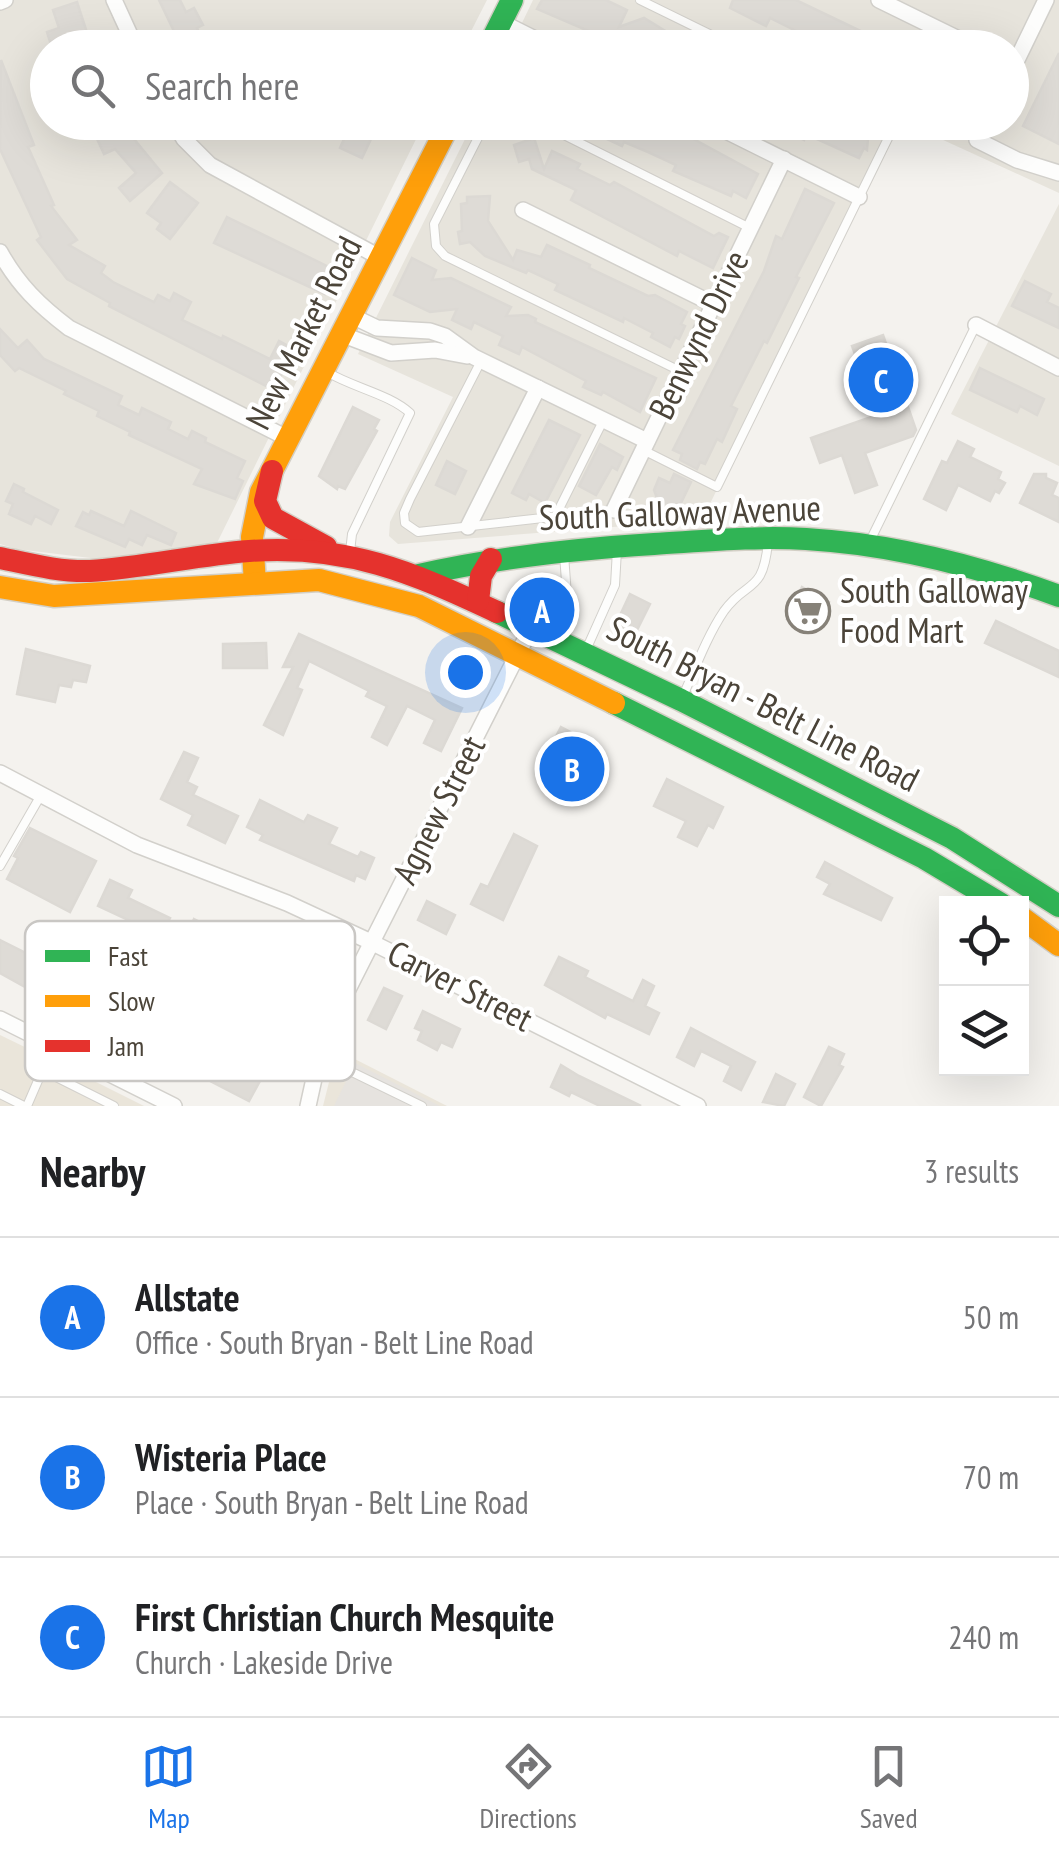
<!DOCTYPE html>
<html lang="en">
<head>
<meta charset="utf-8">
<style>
  :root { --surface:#fff; --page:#f2f2f2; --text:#202124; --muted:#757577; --line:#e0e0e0; --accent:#1a73e8 }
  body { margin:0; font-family:"PT Sans Narrow",sans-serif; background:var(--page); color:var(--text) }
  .controls { position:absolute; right:30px; bottom:30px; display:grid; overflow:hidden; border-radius:0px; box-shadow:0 10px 40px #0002 }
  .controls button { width:90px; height:90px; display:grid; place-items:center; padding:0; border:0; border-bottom:2px solid var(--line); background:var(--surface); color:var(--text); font:50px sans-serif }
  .you { position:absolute; left:465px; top:672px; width:35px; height:35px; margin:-25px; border:8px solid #fff; border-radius:50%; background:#1a73e8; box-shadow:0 0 0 15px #1a73e833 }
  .badge { display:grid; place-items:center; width:65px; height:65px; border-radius:50%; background:var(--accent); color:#fff; font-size:32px; font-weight:700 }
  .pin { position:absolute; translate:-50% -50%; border:5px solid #fff; box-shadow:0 2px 10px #0006 }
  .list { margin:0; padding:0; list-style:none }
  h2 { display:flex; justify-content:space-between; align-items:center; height:130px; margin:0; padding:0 40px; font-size:42px }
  h2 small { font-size:32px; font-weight:400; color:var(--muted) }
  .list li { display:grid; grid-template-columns:65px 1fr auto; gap:30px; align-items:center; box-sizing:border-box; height:160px; padding:0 40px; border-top:2px solid var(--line) }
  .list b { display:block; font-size:38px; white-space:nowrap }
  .list p { margin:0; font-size:32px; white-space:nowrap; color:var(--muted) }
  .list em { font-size:32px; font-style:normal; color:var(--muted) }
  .icon { flex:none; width:55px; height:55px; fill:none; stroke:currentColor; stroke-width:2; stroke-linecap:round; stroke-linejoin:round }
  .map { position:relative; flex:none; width:1059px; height:1106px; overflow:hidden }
  .search { position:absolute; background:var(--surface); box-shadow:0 10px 40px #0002; left:30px; right:30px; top:30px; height:110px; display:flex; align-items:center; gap:25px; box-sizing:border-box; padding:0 35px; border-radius:55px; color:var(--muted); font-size:38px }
  .sheet { height:610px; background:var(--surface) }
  nav { display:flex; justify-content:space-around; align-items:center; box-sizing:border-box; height:140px; border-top:2px solid var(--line); background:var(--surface); font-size:28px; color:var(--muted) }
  nav a { display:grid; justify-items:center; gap:5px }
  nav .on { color:var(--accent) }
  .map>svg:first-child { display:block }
</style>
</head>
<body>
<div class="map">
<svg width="1059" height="1106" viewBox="0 0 1059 1106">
  <rect width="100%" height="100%" fill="#f4f2ee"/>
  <g fill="#e7e4dc">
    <polygon points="0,0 487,0 463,47 48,48 48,122 424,123 214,549 99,559 16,549 0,544"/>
    <polygon points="533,0 1059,0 1059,193 906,123 1012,122 1012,48 510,48"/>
    <polygon points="473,123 897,123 702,520 398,544 389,536 390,522 453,397 358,354"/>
    <polygon points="1059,204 1059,466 951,414"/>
  </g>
  <g fill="#eae5da">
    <polygon points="0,1035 66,1067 144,1106 0,1106"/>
    <polygon points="341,1052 447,1106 323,1106 332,1070"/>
  </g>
  <polygon fill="#e6e3df" points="355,1063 440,1106 334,1106"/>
  <g fill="#dedbd6" stroke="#dcd9d4" stroke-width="2.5">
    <polygon points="159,0 180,0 186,12 194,8 203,25 197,28 206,48 182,48"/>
    <polygon points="542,0 606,0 627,10 619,27 644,18 693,48 614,48 589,36 591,32 537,9"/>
    <polygon points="733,0 796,0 896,48 840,48 812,34 802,48 790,42 796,31 770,18 766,26 730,8"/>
    <polygon points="77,2 92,48 52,48 47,32 59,28 53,10"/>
    <polygon points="1059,53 1059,144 1023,126"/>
    <polygon points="1,60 34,145 28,147 54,205 51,206 77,240 69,245 105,266 101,273 113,282 154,302 158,295 170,301 174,293 191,302 182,320 222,339 223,336 270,359 279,341 294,349 274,390 109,306 110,303 67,279 37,240 41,237 0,149"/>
    <polygon points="107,122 131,122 138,137 134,139 162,173 130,201 119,188 136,173 115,149 104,154 93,130"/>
    <polygon points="352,122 379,122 362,158 340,148"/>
    <polygon points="571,122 662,122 758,174 746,198 733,191 731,196 673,171 676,165 648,152 624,142 622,146"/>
    <polygon points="769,122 860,122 855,132 868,138 867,150 864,148 859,158 806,134 804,140"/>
    <polygon points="534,138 544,169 552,151 580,164 577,169 610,185 614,182 714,236 719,233 728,237 713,268 679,251 677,256 571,200 576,190 532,169 529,159 519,162 514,145"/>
    <polygon points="170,182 198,203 170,239 157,229 161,223 147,213"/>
    <polygon points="805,189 834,203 796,277 799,278 767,343 764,341 731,406 737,409 722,442 717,439 705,464 700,462 697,469 680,460 682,454 673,450 764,271 776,236 782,239"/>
    <polygon points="490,196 488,221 513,260 517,250 541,257 547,245 590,265 589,268 648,296 655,295 687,312 681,324 685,326 679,339 675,337 670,347 651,337 653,333 624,318 623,322 555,290 558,284 528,270 526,273 485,256 470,242 460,244 458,232 462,231 461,204 467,203 467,197"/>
    <polygon points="227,217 337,271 325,294 214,243"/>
    <polygon points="412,258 436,270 432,280 451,278 511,307 506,316 528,315 536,319 535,322 656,378 640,412 603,392 601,395 583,387 586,381 522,347 519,354 499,345 503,336 474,322 471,329 452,320 457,309 430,312 394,295"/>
    <polygon points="1025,281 1051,294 1047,302 1059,308 1059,328 1012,306"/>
    <polygon points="0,329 18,348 27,340 44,359 122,396 118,405 139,415 142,408 171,422 168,429 188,439 192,431 206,438 205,442 245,461 237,478 243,481 235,499 194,484 202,469 129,435 130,432 97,416 99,411 64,394 66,391 19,368 15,371 0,355"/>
    <polygon points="883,335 916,430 913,436 865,453 877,485 855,493 842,455 820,463 811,438 877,415 852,346"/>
    <polygon points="980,368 1044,399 1037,415 1020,406 1017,412 970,390"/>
    <polygon points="353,407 379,420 374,429 377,431 345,489 338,486 337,489 319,476"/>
    <polygon points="549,420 580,435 545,503 529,494 526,500 512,493"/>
    <polygon points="958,441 974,449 970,457 1001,472 998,479 1005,483 999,493 995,491 990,501 958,485 946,510 924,499 942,461 947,463"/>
    <polygon points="600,444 623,457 617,470 612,467 596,495 579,486"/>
    <polygon points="447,461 466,471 455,494 436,485"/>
    <polygon points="674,474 691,482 681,503 661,509 654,490 659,478 670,483"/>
    <polygon points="1034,474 1046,474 1046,478 1057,483 1052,495 1059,498 1059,522 1020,503"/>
    <polygon points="14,484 24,489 23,492 58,510 51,524 35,516 31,524 9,514 13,504 6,501"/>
    <polygon points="91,511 124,526 131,511 176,533 171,545 147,535 142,545 129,539 125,547 76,526 83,512 89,515"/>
    <polygon points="802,587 829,602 816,630 787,619"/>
    <polygon points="534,590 555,600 547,616 520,603 526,592 532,595"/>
    <polygon points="630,594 650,604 634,636 615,626"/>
    <polygon points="996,621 1059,651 1059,677 985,643"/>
    <polygon points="299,634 462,708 441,751 424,743 435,720 407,706 387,745 372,737 387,706 366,696 369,691 309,661 297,688 302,690 283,735 264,725 293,667 283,667"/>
    <polygon points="266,643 267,668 223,668 223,644"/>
    <polygon points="26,649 90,666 86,682 73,680 71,687 59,685 55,702 17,694"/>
    <polygon points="561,727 601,748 577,793 550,779 559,760 547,754"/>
    <polygon points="184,752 198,758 187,782 197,787 193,795 238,816 225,843 188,825 193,815 161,799"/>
    <polygon points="667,779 723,807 713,828 708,825 697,846 678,837 686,821 654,806"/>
    <polygon points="260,800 304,822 308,815 337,828 329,844 358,857 361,852 374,858 365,879 356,875 354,881 260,840 263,835 247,827"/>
    <polygon points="30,828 96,861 70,912 7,879 18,858 14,856"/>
    <polygon points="514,834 537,846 503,920 471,904 481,884 488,887"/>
    <polygon points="825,862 892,898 881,920 824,894 830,884 817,877"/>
    <polygon points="110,880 132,890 128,898 170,918 158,941 134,929 137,924 98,906"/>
    <polygon points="427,901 455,915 446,934 418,920"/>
    <polygon points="194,919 239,941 246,926 283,944 270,971 216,944 212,953 184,940"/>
    <polygon points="0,940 36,958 38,954 65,967 61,973 88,987 85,993 153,1026 155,1022 199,1044 200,1040 249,1064 257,1048 273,1057 249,1101 67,1007 71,1000 40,985 36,993 0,973"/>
    <polygon points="559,957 588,971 585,977 633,1001 643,980 654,986 645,1006 659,1013 649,1034 607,1014 605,1018 545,985"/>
    <polygon points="384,988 402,996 386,1029 368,1020"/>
    <polygon points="423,1011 460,1029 452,1047 441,1042 437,1050 418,1040 422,1031 415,1028"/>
    <polygon points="691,1028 755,1062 741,1090 724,1081 731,1066 701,1051 694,1066 677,1057"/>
    <polygon points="829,1047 844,1054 839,1065 843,1067 821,1106 804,1097"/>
    <polygon points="561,1065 579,1076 641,1106 600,1106 571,1092 569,1096 551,1087"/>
    <polygon points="776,1074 795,1084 784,1106 763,1102"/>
  </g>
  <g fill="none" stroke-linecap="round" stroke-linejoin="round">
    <defs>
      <g id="lane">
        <polyline points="640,0 738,48"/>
        <polyline points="486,122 434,224 436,246 445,256 680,371"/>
        <polyline points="538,122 750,228"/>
        <polyline points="481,361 410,499 404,513 405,523 418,532 614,510"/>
        <path d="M327,372C354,388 389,394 410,413L352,534L350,552"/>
        <polyline points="643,450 717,487 895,124 892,122"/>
        <polyline points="554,519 604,419"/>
        <polyline points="869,543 975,327"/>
        <polyline points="548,629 567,596 564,554"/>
        <polyline points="586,650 615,585 617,550"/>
        <path d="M683,696C695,669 707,636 724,611C747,579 763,595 768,542"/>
        <polyline points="0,866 41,795"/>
        <polyline points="319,1056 422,1106"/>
        <polyline points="44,1071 114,1106"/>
        <polyline points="0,1094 24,1106"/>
        <polyline points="27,1106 53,1046"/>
      </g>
      <g id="street">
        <polyline points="114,0 136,48"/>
        <polyline points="879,0 977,48"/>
        <polyline points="0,2 5,0"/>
        <polyline points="501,22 553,48"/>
        <polyline points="1012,70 1046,0"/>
        <polyline points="174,122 184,139 210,165 381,258"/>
        <polyline points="708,122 859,197"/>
        <polyline points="985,122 977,140 1017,160 1059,173"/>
        <polyline points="523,210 713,304"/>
        <path d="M0,252C18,285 40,306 69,328L289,439"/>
        <polyline points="350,315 377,328 430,331 445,336 474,357 647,441"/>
        <polyline points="976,325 1059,368"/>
        <polyline points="341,334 391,353 435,350 467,356"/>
        <polyline points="614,510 784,159"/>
        <polyline points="468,527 538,388"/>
        <polyline points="0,773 137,845 287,903 371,942 698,1106"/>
        <polyline points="0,1019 174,1106"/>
        <polyline points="308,1106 319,1056 333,1019 531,628"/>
      </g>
      <g id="fast">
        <polyline points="488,48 512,0"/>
        <path d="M419,575C497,557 574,549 654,544C704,541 756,536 806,539C893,544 978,566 1059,596"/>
        <polyline points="497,612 681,700 952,838 1059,906"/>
        <polyline points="614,703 924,858 1001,904"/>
      </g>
      <g id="slow">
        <polyline points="255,583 252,537 261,492 450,122"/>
        <polyline points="0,587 54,596 319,580 419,606 614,703"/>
        <polyline points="1022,918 1059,945"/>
      </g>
      <g id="jam">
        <polyline points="272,471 265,501 273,518 326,547"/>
        <path d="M0,558C29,564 60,572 90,571C143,568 196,555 249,551C347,544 412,572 497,612"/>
        <polyline points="478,601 481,576 491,559"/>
      </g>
    </defs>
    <use href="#lane" stroke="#d2d0cb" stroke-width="10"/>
    <use href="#street" stroke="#d2d0cb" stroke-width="18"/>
    <use href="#fast" stroke="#d3cfc5" stroke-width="25"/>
    <use href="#slow" stroke="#d3cfc5" stroke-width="25"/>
    <use href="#jam" stroke="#d3cfc5" stroke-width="25"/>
    <use href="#lane" stroke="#fdfdfc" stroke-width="8"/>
    <use href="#street" stroke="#fdfdfc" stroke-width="15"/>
    <use href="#fast" stroke="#30b455" stroke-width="22"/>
    <use href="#slow" stroke="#ff9f0a" stroke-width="22"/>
    <use href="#jam" stroke="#e5322d" stroke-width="22"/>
  </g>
  <defs>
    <symbol id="supermarket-ring" viewBox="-11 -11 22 22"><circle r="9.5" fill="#fff" stroke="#868178" stroke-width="1.5"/><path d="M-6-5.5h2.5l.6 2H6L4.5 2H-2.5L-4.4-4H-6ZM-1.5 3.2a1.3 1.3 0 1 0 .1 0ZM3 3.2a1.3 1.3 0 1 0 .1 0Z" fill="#868178"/></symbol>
  </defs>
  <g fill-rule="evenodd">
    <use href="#supermarket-ring" x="783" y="586" width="50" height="50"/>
  </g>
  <g text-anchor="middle" stroke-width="8" stroke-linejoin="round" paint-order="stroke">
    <g font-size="35" fill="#4b4439" stroke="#fff">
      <text transform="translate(304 333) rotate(-63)" y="12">New Market Road</text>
      <text transform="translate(699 335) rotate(-64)" y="12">Benwynd Drive</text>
      <text transform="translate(680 513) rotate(-2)" y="12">South Galloway Avenue</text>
      <text transform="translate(763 704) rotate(27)" y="12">South Bryan - Belt Line Road</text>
      <text transform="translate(439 810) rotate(-63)" y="12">Agnew Street</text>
      <text transform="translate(460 986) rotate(27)" y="12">Carver Street</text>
    </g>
    <g font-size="35" fill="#4b4439" stroke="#fff" text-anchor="start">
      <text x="840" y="603">South Galloway<tspan x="840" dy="40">Food Mart</tspan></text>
    </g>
  </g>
  <rect x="25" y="921" width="330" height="160" rx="15" fill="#fff" stroke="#c9c7c4" stroke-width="2.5"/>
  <rect x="45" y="950" width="45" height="12" fill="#30b455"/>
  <rect x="45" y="995" width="45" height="12" fill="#ff9f0a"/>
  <rect x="45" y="1040" width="45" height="12" fill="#e5322d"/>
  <g font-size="28" fill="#4b4439">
    <text x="108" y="966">Fast</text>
    <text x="108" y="1011">Slow</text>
    <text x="108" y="1056">Jam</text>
  </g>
</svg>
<div class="controls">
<button><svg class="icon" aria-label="locate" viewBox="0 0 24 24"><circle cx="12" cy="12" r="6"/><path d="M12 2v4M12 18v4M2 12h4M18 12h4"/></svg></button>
<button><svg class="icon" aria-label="layers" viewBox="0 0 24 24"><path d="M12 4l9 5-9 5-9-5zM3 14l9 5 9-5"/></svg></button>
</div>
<div class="you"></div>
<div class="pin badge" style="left:542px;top:610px">A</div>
<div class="pin badge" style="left:572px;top:769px">B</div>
<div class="pin badge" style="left:881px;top:380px">C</div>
<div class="search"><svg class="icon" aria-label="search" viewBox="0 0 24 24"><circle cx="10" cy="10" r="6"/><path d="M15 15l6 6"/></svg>Search here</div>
</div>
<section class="sheet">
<h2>Nearby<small>3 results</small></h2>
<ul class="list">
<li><span class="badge">A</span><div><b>Allstate</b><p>Office · South Bryan - Belt Line Road</p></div><em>50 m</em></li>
<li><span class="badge">B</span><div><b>Wisteria Place</b><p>Place · South Bryan - Belt Line Road</p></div><em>70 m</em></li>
<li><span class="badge">C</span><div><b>First Christian Church Mesquite</b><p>Church · Lakeside Drive</p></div><em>240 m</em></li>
</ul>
</section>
<nav>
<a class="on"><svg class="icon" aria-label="map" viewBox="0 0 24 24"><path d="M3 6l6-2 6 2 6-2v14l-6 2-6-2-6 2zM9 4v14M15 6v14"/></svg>Map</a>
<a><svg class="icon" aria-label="directions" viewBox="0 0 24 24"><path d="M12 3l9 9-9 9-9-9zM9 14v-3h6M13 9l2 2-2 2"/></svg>Directions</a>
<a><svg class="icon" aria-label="saved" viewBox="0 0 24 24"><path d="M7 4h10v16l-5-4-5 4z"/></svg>Saved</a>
</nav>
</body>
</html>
